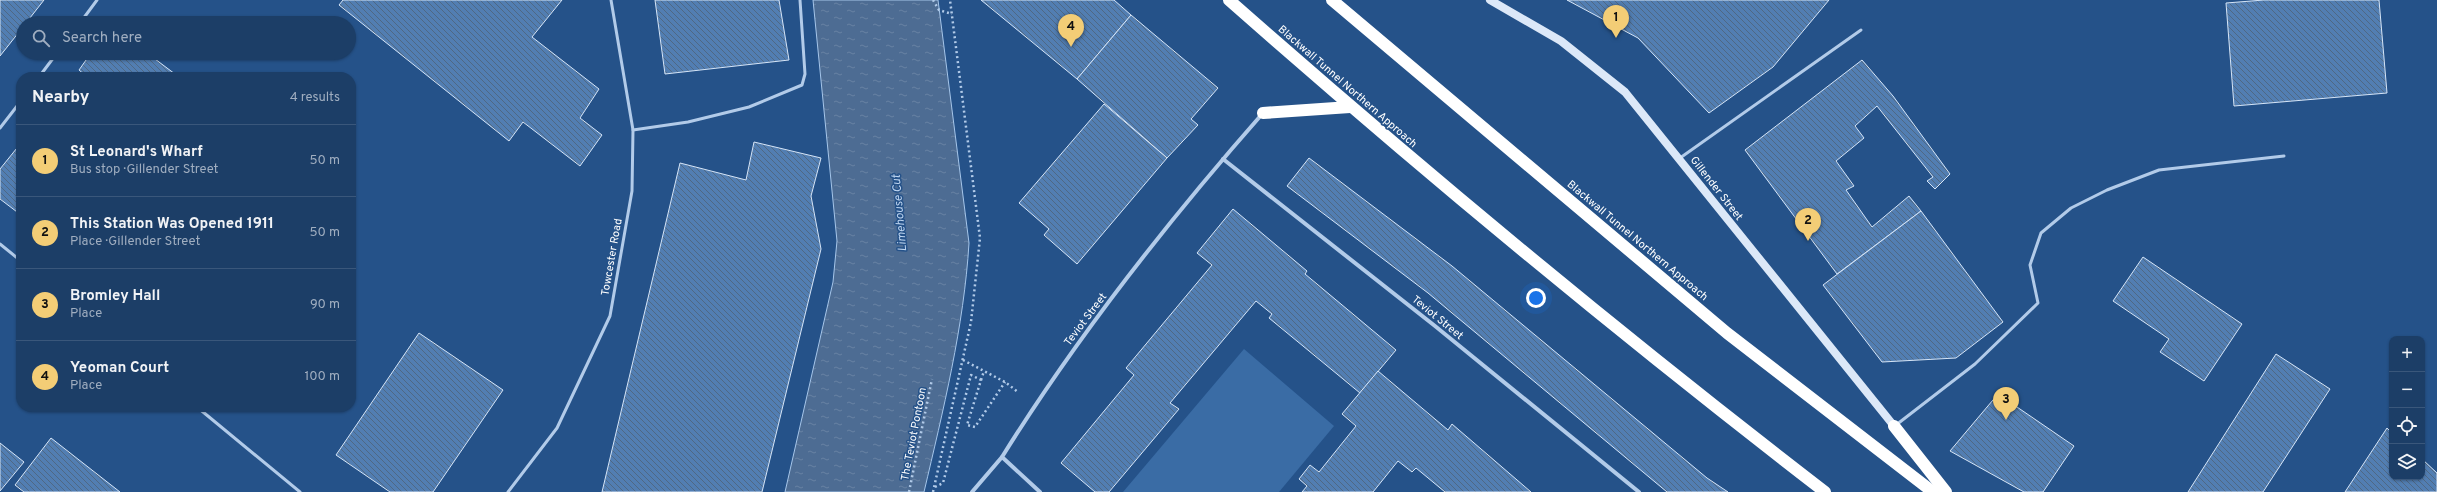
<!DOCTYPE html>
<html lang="en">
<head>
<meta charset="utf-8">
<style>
  :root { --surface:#1c3e67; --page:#25456d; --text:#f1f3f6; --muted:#a0aec0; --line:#3a577b; --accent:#f3cd76 }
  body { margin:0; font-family:Overpass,sans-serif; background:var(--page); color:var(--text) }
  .controls { position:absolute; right:12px; bottom:12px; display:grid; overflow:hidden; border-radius:8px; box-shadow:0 1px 3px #0004 }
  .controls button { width:36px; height:36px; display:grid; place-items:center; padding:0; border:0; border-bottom:1px solid var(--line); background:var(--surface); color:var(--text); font:20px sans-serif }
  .you { position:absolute; left:1536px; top:298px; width:14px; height:14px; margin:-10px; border:3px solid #fff; border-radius:50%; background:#1a73e8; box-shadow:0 0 0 6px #1a73e833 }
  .badge { display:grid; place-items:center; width:26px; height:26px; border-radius:50%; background:var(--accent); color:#111; font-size:13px; font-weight:700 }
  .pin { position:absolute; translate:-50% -33px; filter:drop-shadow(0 1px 2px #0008) }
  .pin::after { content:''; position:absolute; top:21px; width:14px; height:12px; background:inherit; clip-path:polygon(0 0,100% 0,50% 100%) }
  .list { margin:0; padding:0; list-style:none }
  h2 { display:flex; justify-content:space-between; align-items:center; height:52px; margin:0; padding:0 16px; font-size:17px }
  h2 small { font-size:13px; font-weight:400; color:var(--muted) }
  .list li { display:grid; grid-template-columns:26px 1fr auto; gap:12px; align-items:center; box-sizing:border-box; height:72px; padding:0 16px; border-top:1px solid var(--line) }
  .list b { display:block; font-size:15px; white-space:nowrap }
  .list p { margin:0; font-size:13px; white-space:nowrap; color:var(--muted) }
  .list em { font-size:13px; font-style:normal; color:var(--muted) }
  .icon { flex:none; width:22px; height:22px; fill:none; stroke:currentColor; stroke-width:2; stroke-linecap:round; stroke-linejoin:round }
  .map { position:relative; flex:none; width:2437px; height:492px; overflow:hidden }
  .search { position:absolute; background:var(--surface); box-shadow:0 1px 3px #0004; left:16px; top:16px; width:340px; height:44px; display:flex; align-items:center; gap:10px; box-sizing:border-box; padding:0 14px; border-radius:22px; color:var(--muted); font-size:15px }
  .panel { position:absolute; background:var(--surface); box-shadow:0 1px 3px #0004; left:16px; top:72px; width:340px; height:340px; border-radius:16px }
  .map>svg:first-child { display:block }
</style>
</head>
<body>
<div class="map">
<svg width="2437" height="492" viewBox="0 0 2437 492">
  <defs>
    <pattern id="water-ripples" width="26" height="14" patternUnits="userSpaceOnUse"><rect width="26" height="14" fill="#4d6c93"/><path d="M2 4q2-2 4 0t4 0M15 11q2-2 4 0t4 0" fill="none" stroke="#6882a3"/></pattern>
    <pattern id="building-back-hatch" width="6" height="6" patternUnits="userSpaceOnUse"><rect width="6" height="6" fill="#527eb2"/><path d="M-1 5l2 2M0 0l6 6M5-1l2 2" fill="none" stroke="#4f6884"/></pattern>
  </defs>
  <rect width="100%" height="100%" fill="#255289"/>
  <polygon fill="#3a6ca5" points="1244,349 1334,426 1279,492 1123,492"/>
  <path fill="url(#water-ripples)" stroke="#a6c6ea" d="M813,0H938L969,243C964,326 943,411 924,492H785L833,282L837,241Z"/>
  <g fill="url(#building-back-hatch)" stroke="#d6e5f7">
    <polygon points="0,0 44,0 26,23 23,23 23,27 0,56"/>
    <polygon points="343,0 562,0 532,37 599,89 580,118 602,135 580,166 523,122 509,141 339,5"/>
    <polygon points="655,0 779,0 789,60 665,74"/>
    <polygon points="981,0 1114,0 1131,15 1077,79"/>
    <polygon points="1567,0 1829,0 1773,67 1709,113 1638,38"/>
    <polygon points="2264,0 2379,0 2387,93 2234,106 2226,3"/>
    <polygon points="1131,15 1218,88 1191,119 1198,125 1167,158 1077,79"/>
    <polygon points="91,53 147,53 179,77 87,77 79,70"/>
    <polygon points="1862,60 1893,96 1950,174 1935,189 1927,181 1933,177 1877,106 1855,126 1864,138 1836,161 1854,186 1846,190 1872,227 1909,196 1921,211 1837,274 1745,150"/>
    <polygon points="1104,104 1167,158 1077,264 1044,235 1049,229 1019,203"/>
    <polygon points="754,142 821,158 811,196 821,249 762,492 602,492 680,163 746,180"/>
    <polygon points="21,143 21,215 0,199 0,169"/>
    <polygon points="1309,158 1452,266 1707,478 1728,492 1667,492 1428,293 1287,186"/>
    <polygon points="1233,209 1307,271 1305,274 1396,350 1360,393 1269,318 1272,314 1256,301 1170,403 1179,409 1109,492 1095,492 1061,463 1134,375 1126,368 1212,265 1197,253"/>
    <polygon points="1921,211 2003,322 1956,358 1882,362 1823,285"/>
    <polygon points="2143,257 2242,324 2204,381 2160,352 2169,339 2113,301"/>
    <polygon points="419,333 503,390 433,492 390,492 336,455"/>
    <polygon points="2276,354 2330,389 2263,492 2188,492"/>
    <polygon points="1378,371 1448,430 1452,424 1531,492 1445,492 1416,468 1412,472 1398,461 1373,492 1302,492 1307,486 1299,479 1310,465 1319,472 1356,426 1342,414"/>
    <polygon points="1998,394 2074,446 2043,492 2024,492 1950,451"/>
    <polygon points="2387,428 2392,433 2392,477 2422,477 2422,459 2437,473 2437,492 2345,492"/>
    <polygon points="51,438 120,492 24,492 15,485"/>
    <polygon points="0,443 24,462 0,491"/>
  </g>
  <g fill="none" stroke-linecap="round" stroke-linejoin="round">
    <g stroke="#b2cbe9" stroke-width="2.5" stroke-dasharray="2 3" stroke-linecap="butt">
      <polyline points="933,0 939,10 952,14"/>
      <polyline points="963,360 1005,382 1018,392"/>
      <polyline points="981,380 984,371"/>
      <polyline points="935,487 943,483 971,375 981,380 967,425 975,427 1005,382"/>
      <polyline points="909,492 932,379"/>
      <polyline points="933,492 971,322 980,238 950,0"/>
    </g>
    <g stroke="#b2cbe9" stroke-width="3">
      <polyline points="80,23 97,0"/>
      <polyline points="39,77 57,53"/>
      <polyline points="0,128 21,101"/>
      <polyline points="633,130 688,122 749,107 802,85 805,74 800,0"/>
      <polyline points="1680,158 1861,30"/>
      <polyline points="0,244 21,261"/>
      <polyline points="197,407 300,492"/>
      <polyline points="1896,425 1975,364 2038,303 2030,265 2041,233 2071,208 2107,190 2159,170 2284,156"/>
      <polyline points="508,492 557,428 610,316 632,191 633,130 611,0"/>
    </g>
    <g stroke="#b2cbe9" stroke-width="4">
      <polyline points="1223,159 1435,326 1639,492"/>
      <polyline points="972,492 1002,457"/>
      <path d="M1040,492L1002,457C1078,335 1168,221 1263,113"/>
    </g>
    <polyline stroke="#dce8f8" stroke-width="8" points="1490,0 1561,41 1625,92 1894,426"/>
    <g stroke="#fff" stroke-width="12">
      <path d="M1229,0C1422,170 1621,335 1825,492"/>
      <polyline points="1332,0 1727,333 1933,492"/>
      <polyline points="1263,113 1350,107"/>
      <polyline points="1894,426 1946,492"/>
    </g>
  </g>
  <g text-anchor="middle" stroke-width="3" stroke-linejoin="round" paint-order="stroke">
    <g font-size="11" fill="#fff" stroke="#255289">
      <text transform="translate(1348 86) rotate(41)" y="4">Blackwall Tunnel Northern Approach</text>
      <text transform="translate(1717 188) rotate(52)" y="4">Gillender Street</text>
      <text transform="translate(1638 240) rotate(40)" y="4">Blackwall Tunnel Northern Approach</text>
      <text transform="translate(611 257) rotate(-80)" y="4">Towcester Road</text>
      <text transform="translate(1438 317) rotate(39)" y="4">Teviot Street</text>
      <text transform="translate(1085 319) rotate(-53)" y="4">Teviot Street</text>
      <text transform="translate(913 434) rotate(-79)" y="4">The Teviot Pontoon</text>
    </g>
    <g font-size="12" font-style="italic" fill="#bed5f0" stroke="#255289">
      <text transform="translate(899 213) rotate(-95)" y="4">Limehouse Cut</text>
    </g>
  </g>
</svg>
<div class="controls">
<button>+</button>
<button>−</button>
<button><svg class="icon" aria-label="locate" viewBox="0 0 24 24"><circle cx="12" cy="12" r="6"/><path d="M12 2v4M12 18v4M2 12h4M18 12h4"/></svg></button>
<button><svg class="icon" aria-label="layers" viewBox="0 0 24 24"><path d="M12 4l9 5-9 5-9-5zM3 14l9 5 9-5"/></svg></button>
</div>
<div class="you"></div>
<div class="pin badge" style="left:1616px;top:38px">1</div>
<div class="pin badge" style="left:1808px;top:241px">2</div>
<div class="pin badge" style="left:2006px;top:420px">3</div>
<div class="pin badge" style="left:1071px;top:47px">4</div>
<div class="search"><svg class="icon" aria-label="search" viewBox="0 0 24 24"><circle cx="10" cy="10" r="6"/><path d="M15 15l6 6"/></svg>Search here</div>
<section class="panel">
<h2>Nearby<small>4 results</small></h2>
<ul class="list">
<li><span class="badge">1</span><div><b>St Leonard's Wharf</b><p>Bus stop · Gillender Street</p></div><em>50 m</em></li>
<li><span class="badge">2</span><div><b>This Station Was Opened 1911</b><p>Place · Gillender Street</p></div><em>50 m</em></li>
<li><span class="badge">3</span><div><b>Bromley Hall</b><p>Place</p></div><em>90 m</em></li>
<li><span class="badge">4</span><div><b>Yeoman Court</b><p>Place</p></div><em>100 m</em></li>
</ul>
</section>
</div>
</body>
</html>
